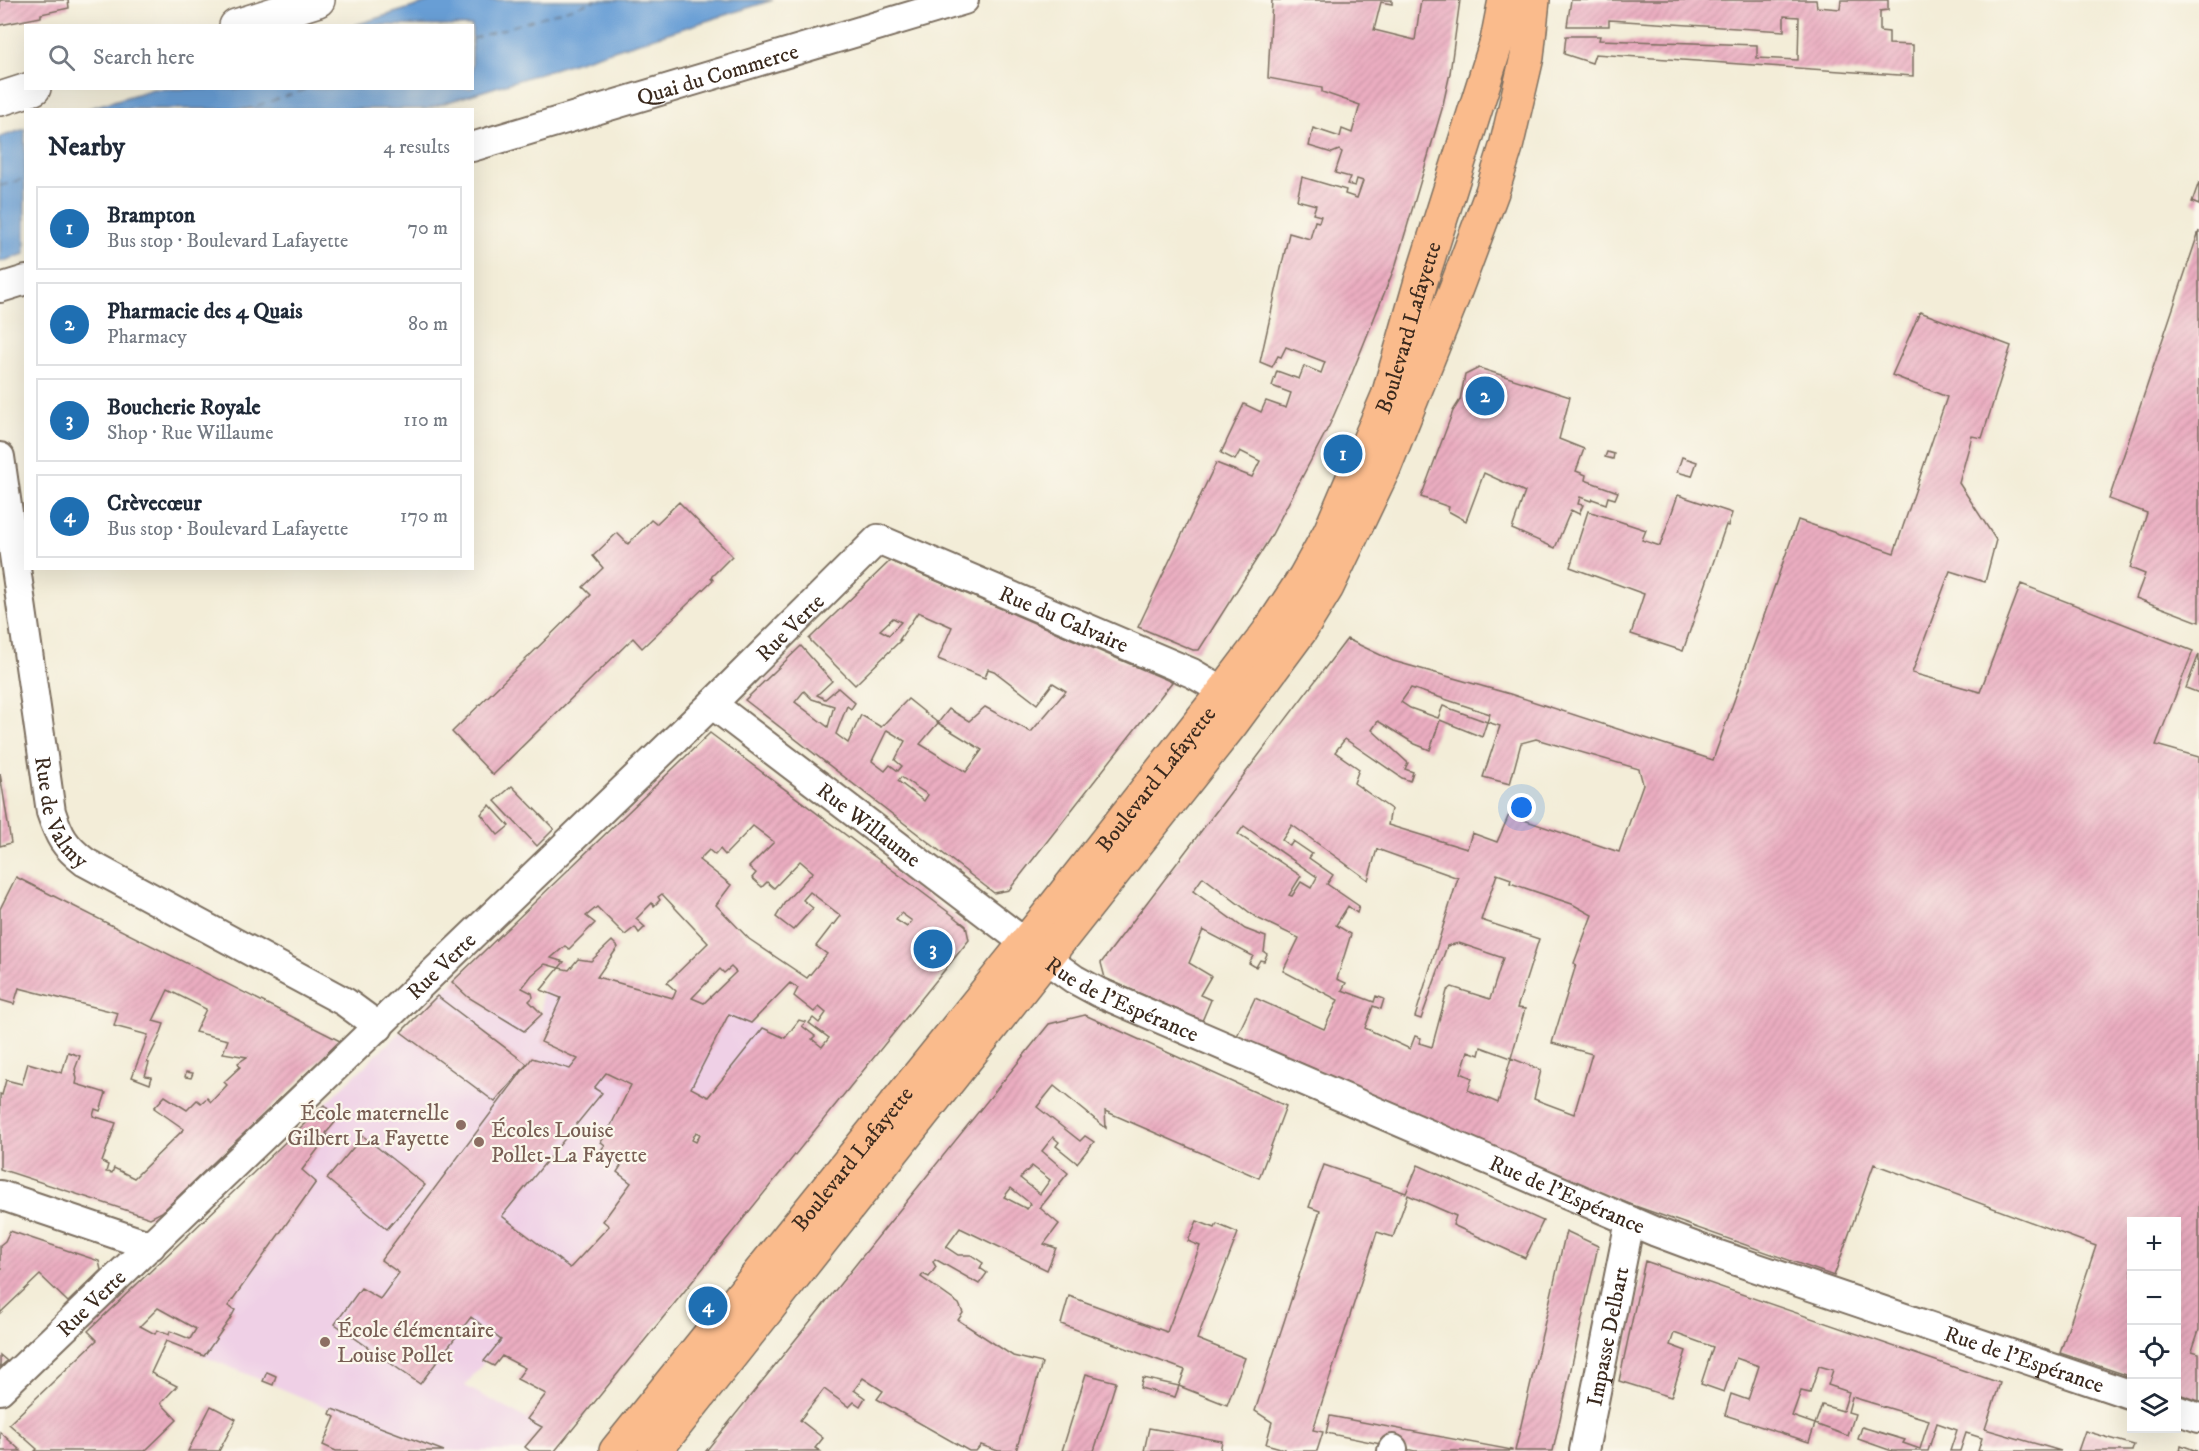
<!DOCTYPE html>
<html lang="en">
<head>
<meta charset="utf-8">
<style>
  :root { --surface:#fff; --page:#f6f6f7; --text:#1f2937; --muted:#747a83; --line:#e0e1e3; --accent:#1f6fb2 }
  body { margin:0; font-family:"IM FELL DW Pica",serif; background:var(--page); color:var(--text) }
  .controls { position:absolute; right:18px; bottom:18px; display:grid; overflow:hidden; border-radius:0px; box-shadow:0 6px 24px #0002 }
  .controls button { width:54px; height:54px; display:grid; place-items:center; padding:0; border:0; border-bottom:2px solid var(--line); background:var(--surface); color:var(--text); font:30px sans-serif }
  .you { position:absolute; left:1522px; top:808px; width:21px; height:21px; margin:-15px; border:4px solid #fff; border-radius:50%; background:#1a73e8; box-shadow:0 0 0 9px #1a73e833 }
  .badge { display:grid; place-items:center; width:39px; height:39px; border-radius:50%; background:var(--accent); color:#fff; font-size:20px; font-weight:700 }
  .pin { position:absolute; translate:-50% -50%; border:3px solid #fff; box-shadow:0 2px 6px #0006 }
  .list { margin:0; padding:0; list-style:none }
  h2 { display:flex; justify-content:space-between; align-items:center; height:78px; margin:0; padding:0 24px; font-size:26px }
  h2 small { font-size:20px; font-weight:400; color:var(--muted) }
  .list li { display:grid; grid-template-columns:39px 1fr auto; gap:18px; align-items:center; box-sizing:border-box; height:84px; margin:0 12px 12px; padding:0 12px; border:2px solid var(--line); border-radius:0px }
  .list b { display:block; font-size:22px; white-space:nowrap }
  .list p { margin:0; font-size:20px; white-space:nowrap; color:var(--muted) }
  .list em { font-size:20px; font-style:normal; color:var(--muted) }
  .icon { flex:none; width:33px; height:33px; fill:none; stroke:currentColor; stroke-width:2; stroke-linecap:round; stroke-linejoin:round }
  .map { position:relative; flex:none; width:2199px; height:1451px; overflow:hidden }
  .search { position:absolute; background:var(--surface); box-shadow:0 6px 24px #0002; left:24px; top:24px; width:450px; height:66px; display:flex; align-items:center; gap:15px; box-sizing:border-box; padding:0 21px; border-radius:0px; color:var(--muted); font-size:22px }
  .panel { position:absolute; background:var(--surface); box-shadow:0 6px 24px #0002; left:24px; top:108px; width:450px; height:462px; border-radius:0px }
  .map>svg:first-child { display:block }
</style>
</head>
<body>
<div class="map">
<svg width="2199" height="1451" viewBox="0 0 2199 1451">
  <defs>
    <pattern id="building-hatch" width="6" height="6" patternUnits="userSpaceOnUse" patternTransform="scale(1.5)"><rect width="6" height="6" fill="#ebadc1"/><path d="M-1 1l2-2M0 6l6-6M5 7l2-2" fill="none" stroke="#ca95a5"/></pattern>
  </defs>
  <rect width="100%" height="100%" fill="#fbf7ec"/>
  <filter id="ink" filterUnits="userSpaceOnUse"><feTurbulence type="fractalNoise" baseFrequency=".0167" numOctaves="2"/><feDisplacementMap in="SourceGraphic" scale="12" xChannelSelector="R" yChannelSelector="G"/><feConvolveMatrix kernelMatrix="1 2 1 2 8 2 1 2 1" color-interpolation-filters="sRGB"/></filter>
  <filter id="wash" filterUnits="userSpaceOnUse"><feTurbulence type="fractalNoise" baseFrequency=".008" numOctaves="4" result="noise"/><feDisplacementMap in="SourceGraphic" scale="24" xChannelSelector="R" yChannelSelector="G"/><feGaussianBlur stdDeviation="1.35" result="paint"/><feColorMatrix in="noise" values="0 0 0 0 0 0 0 0 0 0 0 0 0 0 0 0 0 1.4 0 .05"/><feComposite in="paint" operator="in"/></filter>
  <g filter="url(#wash)">
    <rect width="100%" height="100%" fill="#f3edd8"/>
    <polygon fill="#efd0e6" points="559,968 673,998 676,991 763,1028 570,1268 501,1340 465,1386 542,1427 530,1451 444,1451 340,1413 184,1348 206,1317 142,1280 452,982 468,997 524,1031 542,1014 541,990"/>
    <g fill="#689ed5" stroke="#52647a" stroke-width="1.5">
      <polygon points="436,0 773,0 426,109 87,109 153,89 472,88 472,26 355,25"/>
      <polygon points="25,129 25,254 0,262 0,137"/>
    </g>
    <g fill="none" stroke-linecap="round" stroke-linejoin="round">
      <g stroke="#4d5867" stroke-width="1.5" stroke-dasharray="8 6" stroke-linecap="butt">
        <polyline points="472,39 597,0"/>
        <polyline points="244,110 311,88"/>
        <polyline points="0,186 26,178"/>
      </g>
    </g>
    <g id="blocks">
      <g fill="url(#building-hatch)" fill-rule="evenodd">
        <polygon points="0,0 68,0 69,8 41,14 41,17 0,25"/>
        <polygon points="1272,0 1392,0 1392,4 1381,2 1374,30 1415,40 1421,0 1460,0 1450,73 1442,109 1396,264 1348,383 1330,424 1270,538 1199,650 1193,650 1138,627 1216,463 1252,477 1260,461 1240,451 1235,460 1221,453 1244,404 1261,412 1266,401 1286,408 1291,393 1272,386 1277,371 1299,379 1304,366 1321,373 1325,362 1286,347 1281,357 1278,356 1272,367 1260,362 1289,233 1310,239 1315,221 1319,222 1321,216 1313,214 1316,205 1297,200 1302,177 1346,190 1345,194 1357,198 1363,181 1357,179 1355,186 1347,184 1350,177 1335,173 1342,152 1339,150 1332,153 1309,146 1313,128 1340,137 1342,129 1352,133 1360,105 1322,92 1322,88 1268,78"/>
        <polygon points="1571,0 1816,0 1817,7 1840,9 1841,0 1888,0 1888,10 1880,11 1880,31 1889,32 1889,44 1913,45 1913,76 1595,54 1592,63 1564,54 1566,36 1600,36 1599,40 1757,45 1757,58 1798,60 1799,17 1784,16 1784,31 1609,20 1609,26 1567,26"/>
        <polygon points="2199,182 2199,205 2192,202"/>
        <polygon points="2199,231 2199,622 2136,598 2145,574 2130,568 2147,513 2109,499"/>
        <path d="M1920,312L2011,346L1982,438L1972,436L1959,483L1996,540L1985,582L1950,571L1912,673L1980,692L2021,584L2193,651L2156,745L2199,757V1330L2192,1351L2199,1353V1401L2176,1393V1221H2132V1377L2060,1353L2096,1246L1874,1164L1834,1276L1621,1201L1486,1145L1237,1036L1255,998L1324,1029L1338,1000L1283,971L1299,938L1257,918L1203,877L1193,891L1245,929L1266,937L1264,952L1267,954L1264,961L1260,960L1256,967L1254,966L1249,963L1253,956L1203,930L1189,963L1211,976L1200,995L1211,1000L1202,1021L1105,978L1101,963L1347,639L1393,661L1510,694L1713,760L1798,520L1894,553L1947,397L1892,375ZM1411,688L1490,714L1487,722L1500,726L1483,777L1510,784L1521,743L1536,739L1639,769L1643,784L1619,852L1509,815L1497,842L1472,833L1467,849L1388,825L1391,809L1354,783L1359,769L1335,752L1345,739L1402,778L1410,781L1413,772L1405,769L1408,763L1372,730L1378,721L1415,744L1430,750L1440,720L1482,737L1487,722L1443,706L1438,718L1410,708L1401,702ZM1292,825L1368,880L1377,849L1458,878L1415,1017L1421,1019L1447,946L1459,943L1503,958L1490,999L1452,987L1447,991L1432,1047L1419,1043L1421,1038L1415,1036L1410,1049L1365,1028L1373,1006L1381,1009L1384,999L1376,996L1374,1002L1342,990L1346,983L1337,979L1351,934L1336,925L1348,906L1357,913L1359,906L1327,884L1333,875L1309,858L1312,854L1293,841L1290,846L1282,840ZM1244,826L1317,877L1311,888L1301,882L1292,896L1289,895L1301,876L1238,834ZM1497,874L1511,879L1510,883L1572,904L1592,915L1574,963L1576,965L1552,1043L1592,1054L1574,1114L1534,1099L1541,1070L1511,1058L1498,1103L1468,1090L1472,1078L1461,1073L1468,1051L1479,1055L1481,1047L1511,1058L1525,1009L1517,1008L1539,939L1481,920Z"/>
        <polygon points="1479,368 1570,397 1559,439 1584,449 1576,471 1586,475 1585,480 1618,492 1615,499 1608,497 1606,504 1592,499 1591,501 1580,497 1578,504 1583,505 1579,514 1571,510 1555,548 1512,529 1525,492 1484,473 1466,521 1448,511 1449,507 1421,497 1453,411 1460,400 1465,375"/>
        <polygon points="1607,452 1614,454 1613,459 1605,457"/>
        <polygon points="1682,457 1697,462 1692,476 1677,472"/>
        <polygon points="1678,495 1732,513 1728,526 1726,525 1683,651 1631,634 1644,594 1570,567 1588,511 1646,530 1642,540 1660,546"/>
        <polygon points="679,502 732,556 711,577 713,580 642,648 633,638 493,775 452,732 591,595 583,587 603,568 593,556 617,533 628,544 651,520 656,524"/>
        <path d="M890,561L1172,682L1009,890L994,893L745,700L801,646L832,681L817,695L825,699L838,688L855,703L851,709L847,706L836,734L848,743L861,715L881,727L908,699L938,723L949,709L969,721L985,707L1031,732L1066,691L1053,683L1037,704L994,671L988,669L985,678L938,659L952,627L918,612L899,640H901L855,685L809,639ZM893,618L901,622L889,635L880,630ZM804,691L812,699L834,706L828,727L795,702ZM938,723L982,750L966,772L920,744ZM887,730L905,741L895,760L902,766L898,771L890,765L885,771L872,761ZM901,777L928,795L924,801L898,781Z"/>
        <polygon points="2199,654 2199,693 2186,688"/>
        <path d="M710,733L951,914L966,926L969,940L555,1451H530L525,1447L542,1427L527,1419L546,1394L517,1379L525,1368L502,1356L494,1366L484,1361L501,1340L471,1317L420,1384L335,1324L361,1288L380,1299L399,1273L381,1260L532,1058L570,1069L578,1059L541,1042L561,998L541,990L559,968L545,964L532,975L522,988L532,993L533,997L529,1001L542,1014L524,1031L468,997L452,982ZM753,826L774,842L749,867L756,873L752,878L762,887L767,882L774,888L800,861L813,872L785,902L776,917L793,930L813,908L803,900L810,892L841,916L834,925L833,924L816,946L827,954L807,978L749,939L716,905L731,885L699,860L709,850L715,855L720,849L725,855ZM662,894L708,943L667,983L676,991L673,998L597,977L618,947L612,941L591,961L578,959L569,970L559,968L564,962L551,958L565,946L569,949L595,923L586,916L597,907L625,935L635,927L639,933L645,927L636,919L652,903L654,906L660,900L658,897ZM901,913L912,921L907,927L896,920ZM731,967L736,972L704,1003L692,998L720,969L724,973ZM790,983L798,988L794,996L814,1012L819,1007L826,1013L819,1023L813,1018L809,1023L829,1038L822,1047L812,1039L815,1036L802,1026L806,1022L799,1020L785,1038L763,1028L708,1097L691,1088L729,1014L751,1023ZM606,1073L631,1085L608,1131L601,1142L605,1145L601,1150L621,1166L617,1172L631,1183L603,1221L609,1226L570,1268L502,1216L602,1093L594,1088ZM696,1132L700,1134L696,1142L692,1140Z"/>
        <polygon points="0,773 11,843 0,846"/>
        <polygon points="512,786 554,829 537,846 495,801"/>
        <polygon points="490,805 509,826 498,835 481,814"/>
        <polygon points="16,877 340,1041 162,1212 150,1218 0,1169 0,1094 2,1095 6,1080 22,1084 28,1063 62,1073 68,1052 80,1056 75,1069 77,1079 76,1084 106,1093 100,1111 95,1109 93,1116 116,1123 102,1162 108,1165 106,1172 112,1173 114,1168 134,1178 184,1129 154,1108 165,1096 187,1110 197,1100 201,1103 207,1098 211,1102 227,1085 224,1082 240,1067 238,1063 247,1057 223,1053 228,1040 195,1032 206,1009 168,990 153,1021 164,1024 159,1038 147,1062 149,1063 145,1076 152,1077 150,1084 132,1077 148,1035 114,1026 118,1013 19,988 14,1004 0,1000 0,909"/>
        <polygon points="437,996 527,1064 495,1102 401,1032"/>
        <path d="M1085,1015L1286,1106L1259,1178L1105,1111L1106,1128L1054,1086L1037,1107L1080,1141L1085,1136L1094,1142L1077,1163L1056,1146L1059,1142L1053,1137L1042,1151L1068,1173L1040,1208L1059,1224L1044,1244L1056,1248L1047,1270L960,1228L946,1247L958,1255H971L983,1263L980,1268L987,1273L979,1284L935,1259L933,1262L936,1267L929,1277L923,1274L921,1277L959,1304L963,1313L958,1320L1013,1356L1042,1363L1016,1451H998L981,1445L976,1451H969L877,1399L883,1391L863,1378L854,1390L865,1398L860,1406L854,1402L849,1407L824,1389L800,1420L823,1438L815,1448L820,1451H706L1049,1024ZM1032,1166L1050,1180L1040,1194L1020,1178ZM1011,1188L1031,1204L1027,1209L1004,1197Z"/>
        <polygon points="186,1072 193,1073 191,1078 185,1077"/>
        <path d="M324,1105L338,1119L326,1133L328,1136L302,1170L316,1182L228,1306L235,1310L230,1319L204,1356L166,1341L151,1373L177,1386L161,1403L177,1420L145,1451H35L37,1449L9,1424L97,1340L88,1331ZM158,1308L196,1329L190,1339L170,1331L169,1335L157,1330L155,1334L140,1326Z"/>
        <polygon points="363,1136 425,1185 387,1229 327,1179"/>
        <polygon points="1324,1165 1406,1193 1418,1165 1543,1221 1525,1258 1453,1225 1456,1216 1408,1195 1393,1237 1377,1232 1313,1430 1323,1432 1317,1451 1283,1451 1284,1449 1266,1444 1272,1422 1255,1411 1320,1211 1309,1207"/>
        <polygon points="1197,1221 1215,1228 1217,1224 1238,1233 1197,1339 1245,1358 1227,1405 1179,1386 1185,1370 1061,1324 1069,1296 1167,1332 1200,1246 1188,1241"/>
        <polygon points="10,1231 99,1261 101,1270 68,1302 40,1275 0,1313 0,1271 2,1269 0,1268 0,1245 5,1241"/>
        <polygon points="1566,1231 1598,1246 1553,1451 1515,1451"/>
        <polygon points="1645,1261 2000,1383 1985,1429 2061,1451 1978,1451 1982,1438 1966,1433 1960,1451 1950,1451 1957,1430 1937,1423 1928,1451 1892,1451 1858,1439 1862,1427 1905,1440 1903,1443 1920,1449 1929,1420 1852,1397 1848,1412 1855,1414 1848,1436 1815,1424 1822,1405 1843,1411 1849,1392 1828,1385 1833,1370 1819,1366 1810,1393 1801,1391 1792,1416 1815,1424 1809,1442 1725,1415 1731,1394 1748,1400 1759,1366 1736,1358 1724,1392 1701,1384 1713,1347 1674,1333 1670,1345 1686,1351 1671,1397 1619,1381"/>
        <polygon points="0,1355 7,1361 0,1367"/>
        <polygon points="267,1372 276,1376 273,1385 263,1381"/>
        <polygon points="1086,1374 1116,1382 1105,1417 1094,1451 1062,1451"/>
        <polygon points="1143,1378 1179,1386 1175,1397 1140,1388"/>
        <polygon points="211,1406 236,1419 219,1451 188,1451"/>
        <polygon points="332,1409 444,1451 336,1451 323,1445 335,1417 330,1414"/>
        <polygon points="1330,1416 1512,1450 1512,1451 1415,1451 1326,1433"/>
        <polygon points="1149,1428 1222,1441 1220,1451 1144,1451"/>
        <polygon points="2085,1431 2134,1445 2132,1451 2078,1451"/>
        <polygon points="0,1432 10,1441 21,1451 0,1451"/>
        <polygon points="2181,1445 2197,1451 2180,1451"/>
      </g>
    </g>
  </g>
  <g filter="url(#ink)">
    <use href="#blocks" fill-opacity="0" stroke="#7b6e5f" stroke-width="1.5"/>
    <g fill="none" stroke-linecap="round" stroke-linejoin="round">
      <defs>
        <g id="minor">
          <path id="s1" d="M472,147L964,0"/>
          <polyline points="0,288 26,280"/>
          <path id="s2" d="M0,457L51,812C59,836 64,846 85,862L345,1002L379,1027"/>
          <path id="s3" d="M712,704L1046,959L1074,979L1098,992L1656,1232L1707,1251L2132,1395"/>
          <polyline points="0,1195 151,1246"/>
          <path id="s4" d="M0,1390L712,704L878,539L1192,673L1242,702"/>
          <polyline points="2176,1410 2199,1418"/>
          <polyline points="1392,1451 1393,1449"/>
          <path id="s5" d="M1584,1451L1630,1221"/>
        </g>
        <g id="tertiary">
          <polyline points="236,26 318,0"/>
          <polyline points="0,99 34,88"/>
        </g>
        <g id="primary">
          <path id="s6" d="M616,1451L1044,920L1225,690L1268,633L1305,577L1330,532L1388,396L1421,281L1497,41L1505,0"/>
          <polyline points="655,1451 1232,723 1300,631 1327,587 1384,468 1455,291 1492,192 1506,147 1527,57 1533,0"/>
        </g>
      </defs>
      <use href="#minor" stroke="#7b6e5f" stroke-width="32"/>
      <use href="#tertiary" stroke="#7b6e5f" stroke-width="36"/>
      <use href="#primary" stroke="#7b6e5f" stroke-width="36"/>
      <use href="#minor" stroke="#fff" stroke-width="28"/>
      <use href="#tertiary" stroke="#fff" stroke-width="33"/>
      <use href="#primary" stroke="#fabb8c" stroke-width="33"/>
    </g>
  </g>
  <g fill="#8d6e63" stroke="#fbf7ec" stroke-width="2">
    <circle cx="461" cy="1125" r="6"/>
    <circle cx="479" cy="1142" r="6"/>
    <circle cx="325" cy="1342" r="6"/>
  </g>
  <g text-anchor="middle" stroke-width="4.5" stroke-linejoin="round" paint-order="stroke">
    <g font-size="22" fill="#3b2a1e" stroke="#fbf7ec">
      <text dy="8" stroke="none"><textPath href="#s1" startOffset="256">Quai du Commerce</textPath></text>
      <text dy="8" stroke="none"><textPath href="#s6" startOffset="1384">Boulevard Lafayette</textPath></text>
      <text dy="8" stroke="none"><textPath href="#s4" startOffset="1425">Rue du Calvaire</textPath></text>
      <text dy="8" stroke="none"><textPath href="#s4" startOffset="1098">Rue Verte</textPath></text>
      <text dy="8" stroke="none"><textPath href="#s6" startOffset="862">Boulevard Lafayette</textPath></text>
      <text dy="8" stroke="none"><textPath href="#s2" startOffset="362">Rue de Valmy</textPath></text>
      <text dy="8" stroke="none"><textPath href="#s3" startOffset="198">Rue Willaume</textPath></text>
      <text dy="8" stroke="none"><textPath href="#s4" startOffset="612">Rue Verte</textPath></text>
      <text dy="8" stroke="none"><textPath href="#s3" startOffset="507">Rue de l'Espérance</textPath></text>
      <text dy="8" stroke="none"><textPath href="#s6" startOffset="376">Boulevard Lafayette</textPath></text>
      <text dy="8" stroke="none"><textPath href="#s3" startOffset="993">Rue de l'Espérance</textPath></text>
      <text dy="8" stroke="none"><textPath href="#s4" startOffset="126">Rue Verte</textPath></text>
      <text dy="8" stroke="none"><textPath href="#s5" startOffset="117">Impasse Delbart</textPath></text>
      <text dy="8" stroke="none"><textPath href="#s3" startOffset="1479">Rue de l'Espérance</textPath></text>
    </g>
    <g font-size="22" fill="#785e54" stroke="#fbf7ec" text-anchor="start">
      <text x="449" y="1120" text-anchor="end">École maternelle<tspan x="449" dy="25">Gilbert La Fayette</tspan></text>
      <text x="491" y="1137">Écoles Louise<tspan x="491" dy="25">Pollet-La Fayette</tspan></text>
      <text x="337" y="1337">École élémentaire<tspan x="337" dy="25">Louise Pollet</tspan></text>
    </g>
  </g>
</svg>
<div class="controls">
<button>+</button>
<button>−</button>
<button><svg class="icon" aria-label="locate" viewBox="0 0 24 24"><circle cx="12" cy="12" r="6"/><path d="M12 2v4M12 18v4M2 12h4M18 12h4"/></svg></button>
<button><svg class="icon" aria-label="layers" viewBox="0 0 24 24"><path d="M12 4l9 5-9 5-9-5zM3 14l9 5 9-5"/></svg></button>
</div>
<div class="you"></div>
<div class="pin badge" style="left:1343px;top:454px">1</div>
<div class="pin badge" style="left:1485px;top:396px">2</div>
<div class="pin badge" style="left:933px;top:949px">3</div>
<div class="pin badge" style="left:708px;top:1306px">4</div>
<div class="search"><svg class="icon" aria-label="search" viewBox="0 0 24 24"><circle cx="10" cy="10" r="6"/><path d="M15 15l6 6"/></svg>Search here</div>
<section class="panel">
<h2>Nearby<small>4 results</small></h2>
<ul class="list">
<li><span class="badge">1</span><div><b>Brampton</b><p>Bus stop · Boulevard Lafayette</p></div><em>70 m</em></li>
<li><span class="badge">2</span><div><b>Pharmacie des 4 Quais</b><p>Pharmacy</p></div><em>80 m</em></li>
<li><span class="badge">3</span><div><b>Boucherie Royale</b><p>Shop · Rue Willaume</p></div><em>110 m</em></li>
<li><span class="badge">4</span><div><b>Crèvecœur</b><p>Bus stop · Boulevard Lafayette</p></div><em>170 m</em></li>
</ul>
</section>
</div>
</body>
</html>
